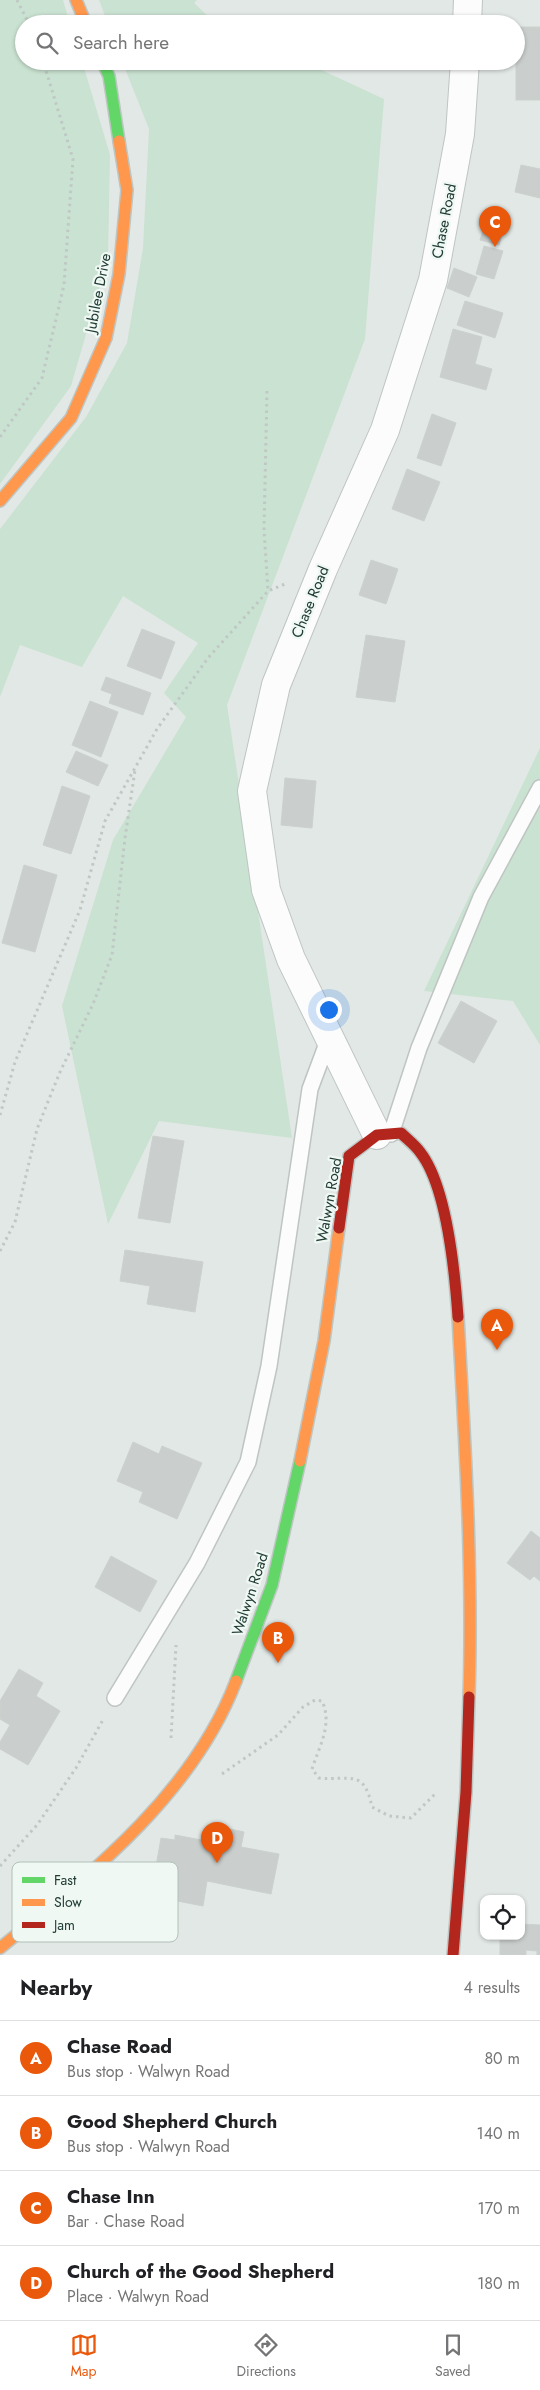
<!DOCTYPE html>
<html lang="en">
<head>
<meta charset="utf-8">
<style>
  :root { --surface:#fff; --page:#f2f2f2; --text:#202124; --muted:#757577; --line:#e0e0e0; --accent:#ea580c }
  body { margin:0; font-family:Jost,sans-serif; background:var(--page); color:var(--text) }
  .controls { position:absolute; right:15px; bottom:15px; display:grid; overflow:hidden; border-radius:10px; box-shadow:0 1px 4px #0004 }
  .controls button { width:45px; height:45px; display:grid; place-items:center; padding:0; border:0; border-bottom:1px solid var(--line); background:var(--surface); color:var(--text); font:25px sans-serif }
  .you { position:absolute; left:328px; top:1009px; width:18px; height:18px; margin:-12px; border:4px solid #fff; border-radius:50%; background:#1a73e8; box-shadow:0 0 0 8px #1a73e833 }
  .badge { display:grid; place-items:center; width:32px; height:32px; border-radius:50%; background:var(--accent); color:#fff; font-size:16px; font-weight:700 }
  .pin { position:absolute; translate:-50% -41px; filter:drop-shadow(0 1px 2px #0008) }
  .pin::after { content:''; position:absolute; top:26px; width:18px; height:15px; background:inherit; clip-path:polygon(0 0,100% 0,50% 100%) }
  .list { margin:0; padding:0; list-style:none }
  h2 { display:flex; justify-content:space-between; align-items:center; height:65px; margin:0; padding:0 20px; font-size:21px }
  h2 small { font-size:16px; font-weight:400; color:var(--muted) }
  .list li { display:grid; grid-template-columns:32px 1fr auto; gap:15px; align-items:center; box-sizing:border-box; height:75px; padding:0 20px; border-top:1px solid var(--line) }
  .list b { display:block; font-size:19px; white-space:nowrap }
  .list p { margin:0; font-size:16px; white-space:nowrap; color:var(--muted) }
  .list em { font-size:16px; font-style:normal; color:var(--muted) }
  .icon { flex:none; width:28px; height:28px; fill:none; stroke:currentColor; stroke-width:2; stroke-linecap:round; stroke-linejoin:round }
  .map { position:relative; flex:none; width:540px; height:1955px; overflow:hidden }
  .search { position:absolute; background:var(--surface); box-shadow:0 1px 4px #0004; left:15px; right:15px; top:15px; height:55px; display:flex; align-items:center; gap:12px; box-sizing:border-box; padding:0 18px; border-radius:28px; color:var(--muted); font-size:19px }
  .sheet { height:365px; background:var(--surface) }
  nav { display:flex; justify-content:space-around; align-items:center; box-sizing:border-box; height:70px; border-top:1px solid var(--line); background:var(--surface); font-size:14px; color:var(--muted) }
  nav a { display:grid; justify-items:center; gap:2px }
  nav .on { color:var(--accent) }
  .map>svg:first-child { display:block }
</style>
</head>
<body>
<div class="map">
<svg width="540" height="1955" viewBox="0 0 540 1955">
  <rect width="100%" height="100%" fill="#e2e8e5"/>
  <g fill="#cae2d1">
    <polygon points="0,0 63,0 70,24 24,24 24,61 82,61 110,155 108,258 71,386 0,484"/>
    <polygon points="99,0 197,0 194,3 216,24 108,24"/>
    <polygon points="122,61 302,61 384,99 365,339 227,705 292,1138 159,1121 108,1224 62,1006 113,840 186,717 164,693 198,643 123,596 82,667 20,645 0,697 0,529 86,417 127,343 143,248 149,129"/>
    <polygon points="540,748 540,1045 513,1001 424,991"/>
  </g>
  <g fill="#cacfcd" stroke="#cbd1ce">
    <rect x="516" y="27" width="24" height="73"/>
    <polygon points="521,165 540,169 540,198 515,192"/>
    <polygon points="488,215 506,220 499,245 480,240"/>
    <polygon points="484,246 503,251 494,279 476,274"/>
    <polygon points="454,268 477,277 469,297 447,288"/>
    <polygon points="465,301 503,313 495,338 457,325"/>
    <polygon points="453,329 482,337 475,364 492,369 486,390 440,377"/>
    <polygon points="432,414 456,423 441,466 417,458"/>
    <polygon points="407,469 440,482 424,521 392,509"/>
    <polygon points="371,560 398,569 386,604 359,595"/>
    <polygon points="142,629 175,642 161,679 127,666"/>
    <polygon points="366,635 405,641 395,702 356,697"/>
    <polygon points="106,677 151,693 143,715 109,703 112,694 101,690"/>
    <polygon points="90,701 118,712 101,757 72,745"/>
    <polygon points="76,751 108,765 98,786 66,772"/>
    <polygon points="285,778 316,781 312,828 281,825"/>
    <polygon points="62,786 90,796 71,854 43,845"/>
    <polygon points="24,865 57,875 35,952 2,943"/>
    <polygon points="461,1001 497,1021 474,1063 438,1043"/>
    <polygon points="153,1136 184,1141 170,1223 138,1218"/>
    <polygon points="125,1250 203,1262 195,1312 147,1304 150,1286 120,1281"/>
    <polygon points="133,1442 159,1454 162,1446 202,1463 177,1519 139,1502 143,1492 117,1481"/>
    <polygon points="531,1531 540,1538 540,1581 534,1576 530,1580 507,1563"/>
    <polygon points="111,1556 157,1581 140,1612 95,1587"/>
    <polygon points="19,1669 43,1683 36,1696 60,1711 28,1765 0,1749 0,1742 10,1725 0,1719 0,1701"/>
    <polygon points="230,1829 244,1832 241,1847 279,1854 271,1894 207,1881 203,1906 167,1899 172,1875 155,1872 161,1838 175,1840 175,1835 228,1845"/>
    <polygon points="521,1924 540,1925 540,1955 537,1955 537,1951 526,1950 526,1955 500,1955 500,1936 521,1936"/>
  </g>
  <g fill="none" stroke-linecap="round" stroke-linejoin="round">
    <defs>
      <g id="lane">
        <polyline points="391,1134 419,1048 481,897 540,788"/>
        <polyline points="115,1698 197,1563 248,1462 269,1366 310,1089 329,1038"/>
      </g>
      <g id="street">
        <polyline points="467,24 468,0"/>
        <polyline points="377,1135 291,959 266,890 252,791 276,685 323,569 385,430 433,280 460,134 465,61"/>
      </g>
      <g id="fast">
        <polyline points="102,61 109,76 119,141"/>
        <polyline points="236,1681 272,1585 300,1461"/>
      </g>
      <g id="slow">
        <polyline points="76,0 86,24"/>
        <polyline points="0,501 71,418 106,338 119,274 127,190 119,141"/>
        <path d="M458,1317C465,1444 473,1570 469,1697"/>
        <polyline points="300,1461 324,1341 339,1228"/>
        <path d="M0,1948C91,1874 193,1794 236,1681"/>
      </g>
      <g id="jam">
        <path d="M339,1228L349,1156L377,1135L401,1133C407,1139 415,1145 420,1152C447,1186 455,1274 458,1317"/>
        <polyline points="453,1955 466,1792 469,1697"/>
      </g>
    </defs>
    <use href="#lane" stroke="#bfc5c2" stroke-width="18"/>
    <use href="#street" stroke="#bfc5c2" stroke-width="30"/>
    <use href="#fast" stroke="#bec6c3" stroke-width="14"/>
    <use href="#slow" stroke="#bec6c3" stroke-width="14"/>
    <use href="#jam" stroke="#bec6c3" stroke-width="14"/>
    <g stroke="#bfc8c4" stroke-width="3" stroke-dasharray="2.5 4" stroke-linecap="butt">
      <polyline points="17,0 29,24"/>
      <polyline points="267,391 264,530 268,591"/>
      <polyline points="0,437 42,378 64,285 73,159 43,61"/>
      <polyline points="0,1115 15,1062 80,910 105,821 157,729 208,658 268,591 285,584"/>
      <polyline points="0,1251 15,1222 37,1129 60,1072 93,1004 112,955 125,838 135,770"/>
      <polyline points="171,1738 176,1645"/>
      <path d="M222,1774L278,1735L303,1707L315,1700L322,1701C333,1724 319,1747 312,1769L319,1778C350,1781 364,1768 372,1807L389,1816L411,1818L435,1794"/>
      <polyline points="0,1866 37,1825 76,1768 104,1718"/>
    </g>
    <use href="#lane" stroke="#fbfcfb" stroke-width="15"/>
    <use href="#street" stroke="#fbfcfb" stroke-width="28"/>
    <use href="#fast" stroke="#63d668" stroke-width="11"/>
    <use href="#slow" stroke="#ff974d" stroke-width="11"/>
    <use href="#jam" stroke="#b3261e" stroke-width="11"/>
  </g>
  <g text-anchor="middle" stroke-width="4.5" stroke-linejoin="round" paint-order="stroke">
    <g font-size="15" fill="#203c34" stroke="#f0f8f4">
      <text transform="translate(444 221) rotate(-79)" y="5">Chase Road</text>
      <text transform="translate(98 293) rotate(-79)" y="5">Jubilee Drive</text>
      <text transform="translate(310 602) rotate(-68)" y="5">Chase Road</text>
      <text transform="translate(329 1200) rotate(-80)" y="5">Walwyn Road</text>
      <text transform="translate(250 1594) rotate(-72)" y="5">Walwyn Road</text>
    </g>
  </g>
  <rect x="12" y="1862" width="166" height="80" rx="8" fill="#f0f8f4" stroke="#b2c0ba" stroke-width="1"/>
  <rect x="22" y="1877" width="23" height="6" fill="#63d668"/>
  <rect x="22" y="1899" width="23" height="7" fill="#ff974d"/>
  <rect x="22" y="1922" width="23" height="6" fill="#b3261e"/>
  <g font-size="14" fill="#203c34">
    <text x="54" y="1885">Fast</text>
    <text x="54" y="1907">Slow</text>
    <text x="54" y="1930">Jam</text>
  </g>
</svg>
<div class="controls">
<button><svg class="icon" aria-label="locate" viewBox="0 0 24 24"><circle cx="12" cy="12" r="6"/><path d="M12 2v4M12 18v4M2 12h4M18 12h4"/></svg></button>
</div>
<div class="you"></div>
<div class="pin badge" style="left:497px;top:1350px">A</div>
<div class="pin badge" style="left:278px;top:1663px">B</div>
<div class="pin badge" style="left:495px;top:247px">C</div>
<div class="pin badge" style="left:217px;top:1863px">D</div>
<div class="search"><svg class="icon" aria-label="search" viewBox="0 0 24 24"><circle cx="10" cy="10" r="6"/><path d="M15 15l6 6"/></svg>Search here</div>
</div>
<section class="sheet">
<h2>Nearby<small>4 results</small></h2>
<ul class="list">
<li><span class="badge">A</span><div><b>Chase Road</b><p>Bus stop · Walwyn Road</p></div><em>80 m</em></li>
<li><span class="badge">B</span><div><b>Good Shepherd Church</b><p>Bus stop · Walwyn Road</p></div><em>140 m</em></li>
<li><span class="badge">C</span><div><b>Chase Inn</b><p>Bar · Chase Road</p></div><em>170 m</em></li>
<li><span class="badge">D</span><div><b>Church of the Good Shepherd</b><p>Place · Walwyn Road</p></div><em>180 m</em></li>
</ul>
</section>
<nav>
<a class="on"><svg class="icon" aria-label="map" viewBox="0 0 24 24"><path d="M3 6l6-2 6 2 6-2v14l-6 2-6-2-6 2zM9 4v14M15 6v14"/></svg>Map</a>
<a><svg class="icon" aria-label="directions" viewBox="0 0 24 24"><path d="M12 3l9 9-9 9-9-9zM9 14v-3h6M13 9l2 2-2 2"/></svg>Directions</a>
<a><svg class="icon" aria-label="saved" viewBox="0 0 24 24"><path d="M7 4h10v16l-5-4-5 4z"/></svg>Saved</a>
</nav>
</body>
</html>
